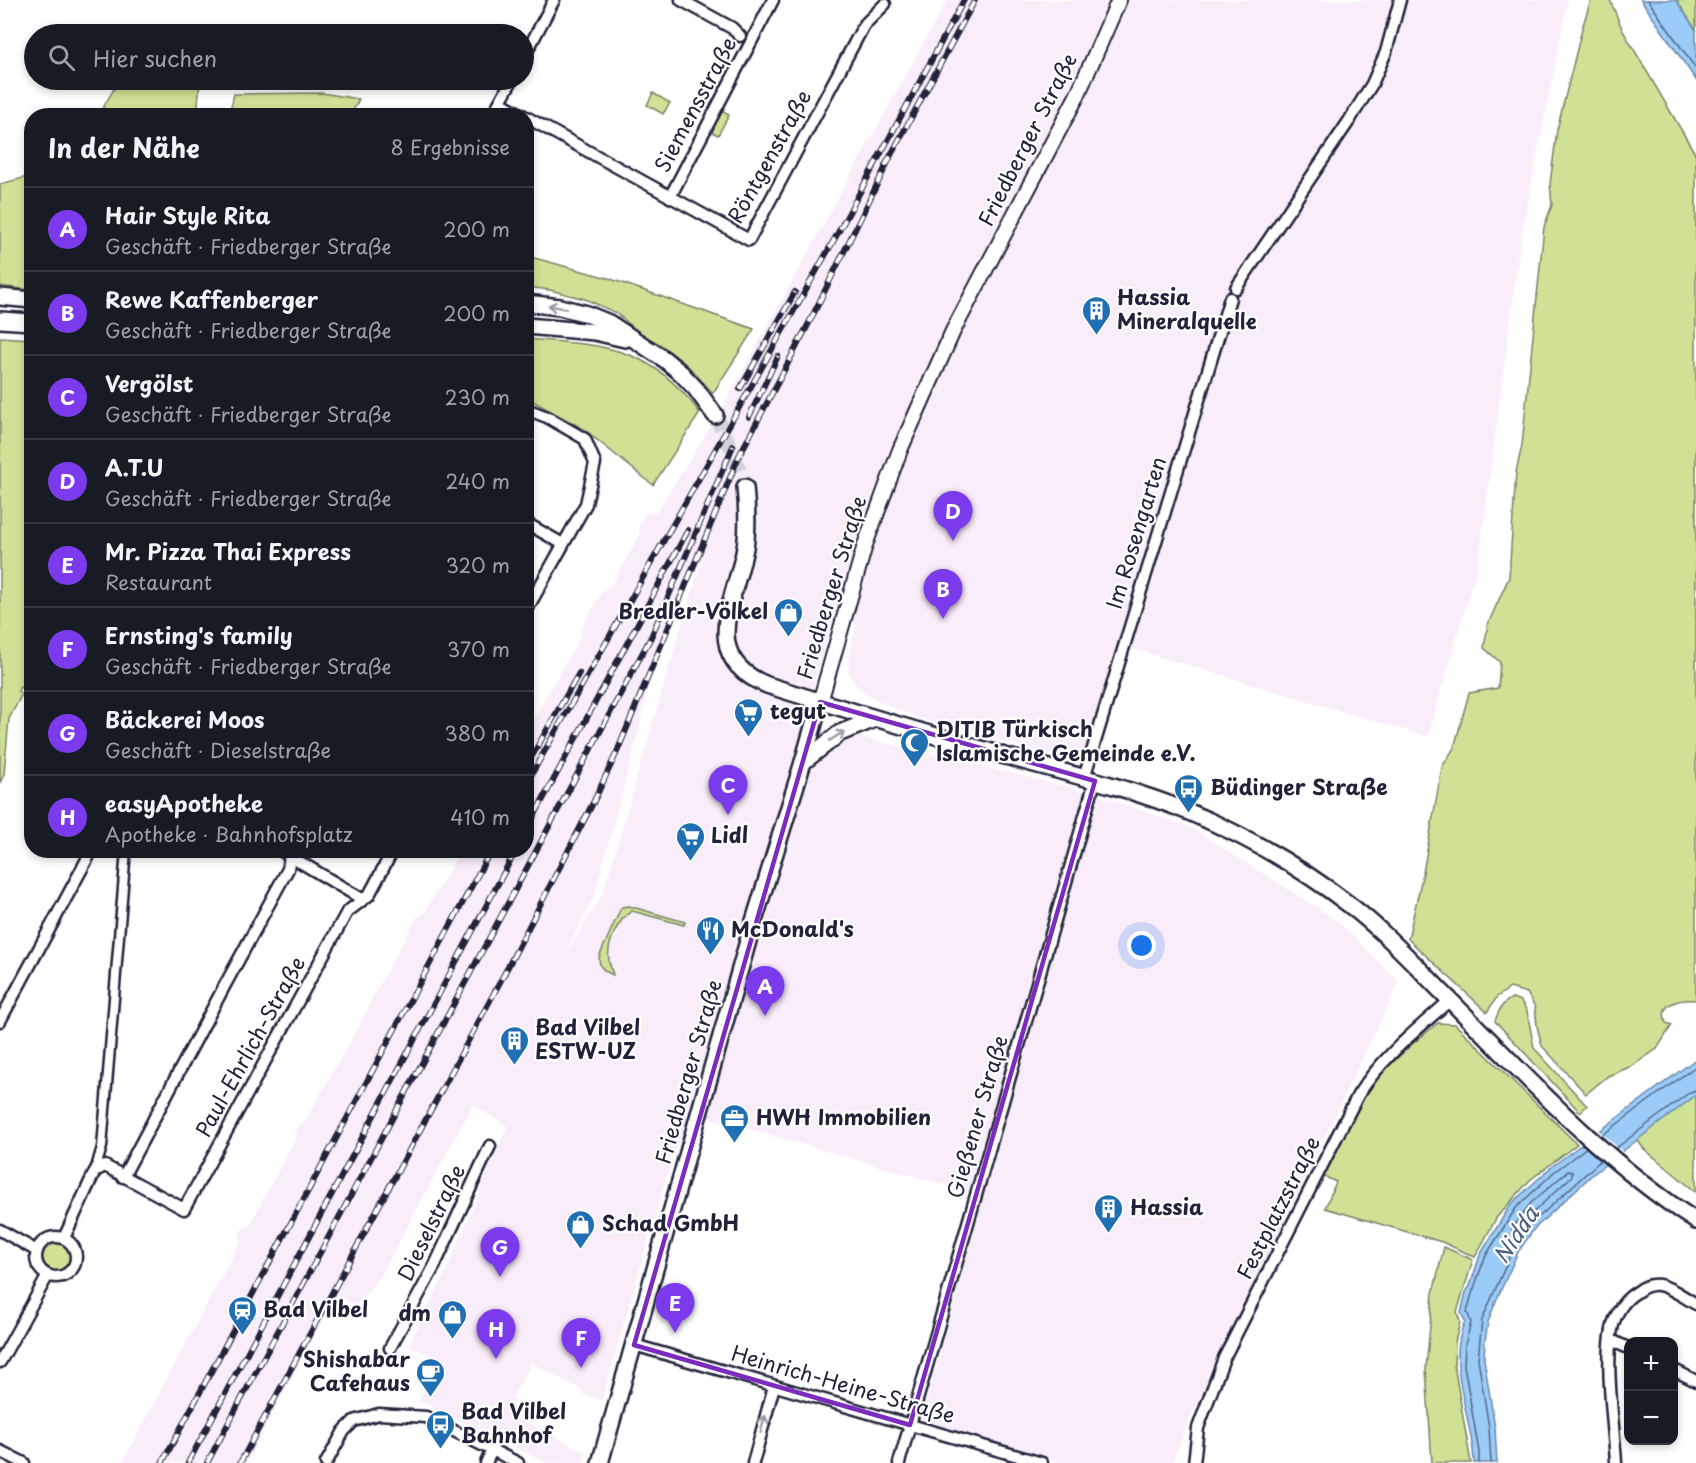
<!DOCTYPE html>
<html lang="de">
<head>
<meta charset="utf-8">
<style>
  :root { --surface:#171b24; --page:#20242c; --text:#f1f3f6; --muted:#9ea1a6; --line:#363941; --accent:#7c3aed }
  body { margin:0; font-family:"Playpen Sans",sans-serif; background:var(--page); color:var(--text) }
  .controls { position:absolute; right:18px; bottom:18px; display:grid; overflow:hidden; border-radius:12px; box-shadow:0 3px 9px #0003 }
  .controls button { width:54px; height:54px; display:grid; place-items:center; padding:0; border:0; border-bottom:2px solid var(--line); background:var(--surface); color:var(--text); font:30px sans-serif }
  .you { position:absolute; left:1142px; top:946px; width:21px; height:21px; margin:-15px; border:4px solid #fff; border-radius:50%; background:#1a73e8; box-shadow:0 0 0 9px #1a73e833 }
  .badge { display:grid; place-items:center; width:39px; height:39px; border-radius:50%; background:var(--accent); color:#fff; font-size:20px; font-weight:700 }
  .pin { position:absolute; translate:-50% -50px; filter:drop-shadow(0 2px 3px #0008) }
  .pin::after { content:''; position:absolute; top:32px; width:21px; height:18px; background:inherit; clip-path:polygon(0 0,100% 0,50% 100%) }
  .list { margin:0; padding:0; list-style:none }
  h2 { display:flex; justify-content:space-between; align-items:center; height:78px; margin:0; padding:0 24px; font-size:26px }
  h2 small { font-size:20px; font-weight:400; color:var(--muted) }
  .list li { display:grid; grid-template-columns:39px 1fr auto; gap:18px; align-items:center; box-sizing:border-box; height:84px; padding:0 24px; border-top:2px solid var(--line) }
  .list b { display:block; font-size:22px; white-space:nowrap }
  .list p { margin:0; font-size:20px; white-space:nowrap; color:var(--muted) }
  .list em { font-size:20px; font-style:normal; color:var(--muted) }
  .icon { flex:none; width:33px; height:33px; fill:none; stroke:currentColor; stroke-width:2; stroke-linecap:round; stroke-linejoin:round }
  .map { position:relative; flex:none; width:1696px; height:1463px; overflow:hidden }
  .search { position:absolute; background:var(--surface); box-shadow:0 3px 9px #0003; left:24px; top:24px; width:510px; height:66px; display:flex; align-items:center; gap:15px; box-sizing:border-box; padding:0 21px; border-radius:33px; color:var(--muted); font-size:22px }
  .panel { position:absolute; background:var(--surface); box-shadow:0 3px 9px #0003; left:24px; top:108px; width:510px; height:750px; border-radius:24px }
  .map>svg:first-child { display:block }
</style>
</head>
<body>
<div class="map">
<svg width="1696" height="1463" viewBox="0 0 1696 1463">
  <rect width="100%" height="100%" fill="#fff"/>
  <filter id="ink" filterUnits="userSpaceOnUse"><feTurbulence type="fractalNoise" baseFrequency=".0167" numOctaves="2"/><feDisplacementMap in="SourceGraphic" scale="12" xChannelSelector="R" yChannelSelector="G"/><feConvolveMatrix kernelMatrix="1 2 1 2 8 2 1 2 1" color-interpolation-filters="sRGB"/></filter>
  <g filter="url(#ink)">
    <path fill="#faedfa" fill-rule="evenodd" d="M947,0H1568L1521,237L1479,561L1428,737L1130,648L1097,767L927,721L886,705L869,696L857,686L850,676L848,664L850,647L857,624L833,617L803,723L1089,792L1190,827L1338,921L1399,982L1190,1419L1172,1463H1062L920,1423L984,1196L692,1113L672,1157L602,1400L582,1394L583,1391L532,1363L512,1398L515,1400L510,1413L586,1453L583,1463H547L419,1401L439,1360L409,1345L448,1267L507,1126L473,1105L381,1276L356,1306L336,1295L246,1463H122L241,1240L239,1234L243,1228L249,1226L296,1137L295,1132L299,1125L304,1123L369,1008V1003L417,917L423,915L460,851L526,850L527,730L581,636L580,631L604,588L610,587L639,536V524L646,513H656L723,407ZM703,559L685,613L603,893L562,961L594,897L638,735L649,682L691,577Z"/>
    <g fill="#cfe195" stroke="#788268" stroke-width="1.5">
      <path d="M1591,0H1610L1623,31L1696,155V1000C1680,999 1658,1002 1666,1023L1672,1025L1657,1049L1632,1066L1608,1076L1586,1094L1542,1046L1537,1026L1535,1007L1527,993L1510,988L1497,997L1487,1012L1408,939L1423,873L1442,767L1454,748L1469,693L1498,688L1500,662L1484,648L1488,624L1509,577L1516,472L1522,445L1544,227L1552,205L1550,184L1557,130L1583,25Z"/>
      <polygon points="1676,0 1696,0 1696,30"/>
      <polygon points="119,80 200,80 197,115 99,115"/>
      <polygon points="322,93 359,99 351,115 229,115 234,94"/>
      <polygon points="653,93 670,103 663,114 647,105"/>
      <polygon points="722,111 729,115 718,135 711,132"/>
      <polygon points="31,176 32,176 31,290 0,286 0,184"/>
      <polygon points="527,256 608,278 754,329 713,393 687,365 661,345 641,334 616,313 585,299 550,290 527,287"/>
      <polygon points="0,337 31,339 32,677 25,690 20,687 18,691 22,694 9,719 4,774 0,783"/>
      <path d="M527,339C604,345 650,345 700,413L653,485L582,428L527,398Z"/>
      <path d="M629,906L685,922L684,925L632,911C618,919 606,945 609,961C610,966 612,971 613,975C604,971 599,968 599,957L620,910L622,907Z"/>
      <path d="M1512,998L1521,1001L1527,1011L1534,1048L1587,1106L1580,1112L1495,1021C1499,1010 1502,1003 1512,998Z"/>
      <polygon points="1438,1023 1455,1024 1577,1144 1530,1180 1497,1217 1475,1257 1442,1242 1325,1208 1336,1182 1323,1176 1371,1083 1410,1046"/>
      <polygon points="1696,1095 1696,1192 1643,1148 1637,1139"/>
      <circle cx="56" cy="1257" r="14"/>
      <polygon points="1444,1247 1473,1260 1457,1312 1460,1322 1455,1342 1454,1365 1471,1463 1432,1463 1426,1369 1433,1293"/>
    </g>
    <g fill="#9bccf7" stroke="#6b88ac" stroke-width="1.5">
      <polygon points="1641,0 1676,0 1696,30 1696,80"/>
      <path d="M1696,1059V1095L1593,1174L1534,1229L1518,1252L1496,1301L1488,1322L1485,1341L1484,1359L1495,1428L1497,1463H1474C1473,1417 1445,1366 1465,1321L1461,1313L1466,1292L1470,1286L1480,1255L1511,1204L1550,1168Z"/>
    </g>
    <polygon fill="#fff" points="1597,1129 1624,1153 1607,1166 1580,1141"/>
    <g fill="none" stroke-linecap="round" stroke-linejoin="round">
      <g stroke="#526686" stroke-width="1.5">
        <polyline points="1648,0 1696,69"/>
        <polyline points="1601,1136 1696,1066"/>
        <polyline points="1615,1149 1690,1092 1696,1090"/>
        <polygon points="1568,1171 1572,1172 1572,1176 1525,1220 1516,1231 1512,1231 1512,1228 1531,1203"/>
        <polyline points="1479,1463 1479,1452 1464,1365 1465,1345 1471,1322 1467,1312 1472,1294 1485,1257 1516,1208 1554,1172 1587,1147"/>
        <polyline points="1491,1463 1489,1428 1478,1359 1482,1320 1513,1249 1529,1226 1601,1160"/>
      </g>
      <polyline stroke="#d3d3d8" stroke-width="15" stroke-dasharray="15 8" stroke-linecap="butt" points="715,415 731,448 745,487"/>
      <defs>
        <polyline id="pedestrian" points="95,1171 102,1147 126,850"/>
        <g id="minor">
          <polyline points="681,0 732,28 740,36"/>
          <polyline points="524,57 554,0"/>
          <polyline points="500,102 524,116"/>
          <polyline points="492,116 512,80"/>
          <polyline points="526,117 749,240 864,25 885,4"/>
          <polyline points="670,197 773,0"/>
          <polyline points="1236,288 1349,121 1372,84 1386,52 1400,0"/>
          <polyline points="526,409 547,417 585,439 595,463 586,504 526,611"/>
          <polyline points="526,523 563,544"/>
          <polyline points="1084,778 1230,298"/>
          <polyline points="280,850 362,899"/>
          <polyline points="0,1021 92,850"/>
          <polyline points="123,1177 225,985 288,869 290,856 292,850"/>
          <polyline points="0,1230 37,1251"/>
          <circle cx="56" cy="1257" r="20"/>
          <polyline points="64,1238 95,1171 105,1166 184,1209 347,912 369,895 393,850"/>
          <polyline points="1611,1340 1628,1348"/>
          <polyline points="634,1345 1042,1463"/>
          <polyline points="390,1348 434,1267 490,1146"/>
          <polyline points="0,1362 48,1275"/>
          <polyline points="1674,1370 1696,1381"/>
          <polyline points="0,1451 24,1463"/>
          <polyline points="326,1463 344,1431 354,1421 379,1414 426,1417 518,1463"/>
          <polyline points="486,1463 492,1450"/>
          <polyline points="753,1463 774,1386"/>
          <polyline points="899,1463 1095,781"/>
          <path d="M1194,1463L1198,1428L1224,1358L1358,1095C1382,1057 1417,1030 1450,1000"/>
          <path d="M1616,1463C1614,1426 1604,1360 1613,1325C1617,1311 1625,1299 1637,1292C1643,1287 1651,1284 1659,1285C1671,1287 1685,1298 1696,1304"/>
        </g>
        <polyline id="tertiary" points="820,702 865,545 900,450 953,331 1077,96 1119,0"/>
        <g id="secondary">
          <polyline points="0,297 32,300"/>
          <polyline points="526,303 560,307 587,314 609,323 664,359 681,373 696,389 715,415"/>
          <polyline points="0,320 32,322"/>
          <polyline points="526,326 595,332 625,339"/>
          <path d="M745,487C747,507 748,528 745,548C736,599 697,657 767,685C846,710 925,733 1005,756C1066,773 1130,788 1189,812C1246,836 1302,868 1351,906C1386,933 1416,966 1447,997C1526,1076 1601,1160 1696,1221"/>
          <polyline points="803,762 840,733 875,719"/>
          <polyline points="600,1463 750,934 803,762 820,702"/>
        </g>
      </defs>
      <use href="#pedestrian" stroke="#22223b" stroke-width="13"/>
      <use href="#minor" stroke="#22223b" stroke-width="15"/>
      <use href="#tertiary" stroke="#22223b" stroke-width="18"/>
      <use href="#secondary" stroke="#22223b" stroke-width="20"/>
      <use href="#pedestrian" stroke="#fff" stroke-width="8"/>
      <use href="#minor" stroke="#fff" stroke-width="10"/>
      <use href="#tertiary" stroke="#fff" stroke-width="14"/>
      <use href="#secondary" stroke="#fff" stroke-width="15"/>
      <defs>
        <g id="rail">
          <polyline points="885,166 975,0"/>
          <polyline points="740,389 795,292"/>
          <polyline points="749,417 778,356"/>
          <polyline points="527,765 579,673"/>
          <polyline points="526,784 834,240 964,0"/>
          <polyline points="526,831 688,530"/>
          <polyline points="162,1463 491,850"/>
          <polyline points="188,1463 516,850"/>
          <polyline points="207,1463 651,637 733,446"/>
          <polyline points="240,1463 500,982 594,801 617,752 739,456 809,323 890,158"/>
        </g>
      </defs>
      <use href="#rail" stroke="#22223b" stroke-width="6"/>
      <use href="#rail" stroke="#fff" stroke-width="4" stroke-dasharray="11" stroke-linecap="butt"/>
    </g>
    <defs><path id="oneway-shaft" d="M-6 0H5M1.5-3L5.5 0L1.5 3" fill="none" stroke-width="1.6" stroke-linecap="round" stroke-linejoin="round" transform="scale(1.5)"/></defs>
    <g stroke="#9c9ca7">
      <use href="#oneway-shaft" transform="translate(557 307) rotate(-169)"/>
      <use href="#oneway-shaft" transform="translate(837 736) rotate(-32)"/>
      <use href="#oneway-shaft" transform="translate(763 1424) rotate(-74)"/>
    </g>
  </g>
  <path fill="none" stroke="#7b2cbf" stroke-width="4.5" stroke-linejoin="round" d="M820,702L1095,781L910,1425L634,1345Z"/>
  <defs>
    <symbol id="building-pin" viewBox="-11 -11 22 30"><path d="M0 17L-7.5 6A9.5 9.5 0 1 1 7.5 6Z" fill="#1f6fb2" stroke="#fff"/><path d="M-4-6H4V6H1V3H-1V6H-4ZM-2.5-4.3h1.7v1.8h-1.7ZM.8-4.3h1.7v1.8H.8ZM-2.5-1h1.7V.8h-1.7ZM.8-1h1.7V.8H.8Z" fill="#fff"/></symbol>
    <symbol id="shop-pin" viewBox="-11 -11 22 30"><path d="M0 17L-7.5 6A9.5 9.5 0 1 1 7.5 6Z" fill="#1f6fb2" stroke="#fff"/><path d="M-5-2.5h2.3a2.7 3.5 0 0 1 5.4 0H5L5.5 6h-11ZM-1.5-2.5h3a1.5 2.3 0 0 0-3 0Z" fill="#fff"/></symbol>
    <symbol id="supermarket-pin" viewBox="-11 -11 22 30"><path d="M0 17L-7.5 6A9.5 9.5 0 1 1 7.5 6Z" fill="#1f6fb2" stroke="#fff"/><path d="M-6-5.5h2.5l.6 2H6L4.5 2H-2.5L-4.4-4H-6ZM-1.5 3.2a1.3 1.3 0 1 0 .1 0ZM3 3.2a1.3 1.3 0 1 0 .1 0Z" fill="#fff"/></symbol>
    <symbol id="mosque-pin" viewBox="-11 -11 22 30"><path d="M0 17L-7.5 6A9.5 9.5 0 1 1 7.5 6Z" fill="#1f6fb2" stroke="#fff"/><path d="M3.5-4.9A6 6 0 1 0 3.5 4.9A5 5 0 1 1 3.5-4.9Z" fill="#fff"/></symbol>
    <symbol id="bus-pin" viewBox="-11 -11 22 30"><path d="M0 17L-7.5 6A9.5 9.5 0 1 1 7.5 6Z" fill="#1f6fb2" stroke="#fff"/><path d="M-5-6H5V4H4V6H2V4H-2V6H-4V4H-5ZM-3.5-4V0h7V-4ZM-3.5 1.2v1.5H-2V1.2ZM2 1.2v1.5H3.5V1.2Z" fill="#fff"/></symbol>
    <symbol id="restaurant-pin" viewBox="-11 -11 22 30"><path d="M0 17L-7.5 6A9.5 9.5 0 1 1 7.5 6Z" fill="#1f6fb2" stroke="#fff"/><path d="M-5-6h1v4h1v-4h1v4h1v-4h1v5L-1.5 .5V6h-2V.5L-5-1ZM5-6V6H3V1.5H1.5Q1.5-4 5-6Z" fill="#fff"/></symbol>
    <symbol id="office-pin" viewBox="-11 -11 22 30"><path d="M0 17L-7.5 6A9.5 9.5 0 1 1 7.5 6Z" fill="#1f6fb2" stroke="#fff"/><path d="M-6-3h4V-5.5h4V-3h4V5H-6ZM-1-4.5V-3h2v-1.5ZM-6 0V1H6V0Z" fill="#fff"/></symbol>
    <symbol id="station-pin" viewBox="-11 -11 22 30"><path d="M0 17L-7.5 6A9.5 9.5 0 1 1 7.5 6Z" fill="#1f6fb2" stroke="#fff"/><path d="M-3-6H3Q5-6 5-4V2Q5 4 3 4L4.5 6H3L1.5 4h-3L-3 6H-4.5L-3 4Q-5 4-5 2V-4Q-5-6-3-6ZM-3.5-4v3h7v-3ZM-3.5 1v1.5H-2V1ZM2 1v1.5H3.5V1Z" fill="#fff"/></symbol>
    <symbol id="cafe-pin" viewBox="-11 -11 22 30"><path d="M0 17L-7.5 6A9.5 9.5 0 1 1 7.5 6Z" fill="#1f6fb2" stroke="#fff"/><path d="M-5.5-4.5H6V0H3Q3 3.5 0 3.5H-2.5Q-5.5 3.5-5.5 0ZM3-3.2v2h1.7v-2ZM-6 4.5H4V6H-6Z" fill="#fff"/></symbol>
  </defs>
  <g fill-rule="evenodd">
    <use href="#building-pin" x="1080" y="294" width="33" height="45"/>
    <use href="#shop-pin" x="772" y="596" width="33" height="45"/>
    <use href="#supermarket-pin" x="732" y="696" width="33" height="45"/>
    <use href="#mosque-pin" x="898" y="726" width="33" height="45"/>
    <use href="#bus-pin" x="1172" y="772" width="33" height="45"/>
    <use href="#supermarket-pin" x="674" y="820" width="33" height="45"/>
    <use href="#restaurant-pin" x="694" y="914" width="33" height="45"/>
    <use href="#building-pin" x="498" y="1024" width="33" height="45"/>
    <use href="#office-pin" x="718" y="1102" width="33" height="45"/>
    <use href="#building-pin" x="1092" y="1192" width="33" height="45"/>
    <use href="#shop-pin" x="564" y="1208" width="33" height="45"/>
    <use href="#station-pin" x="226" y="1294" width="33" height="45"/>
    <use href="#shop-pin" x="436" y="1298" width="33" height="45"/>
    <use href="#cafe-pin" x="414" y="1356" width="33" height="45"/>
    <use href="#bus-pin" x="424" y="1408" width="33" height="45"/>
  </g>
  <g text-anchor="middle" stroke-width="4.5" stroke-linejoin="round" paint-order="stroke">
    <g font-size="21" fill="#22223b" stroke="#fff">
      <text transform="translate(696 105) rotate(-62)" y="7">Siemensstraße</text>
      <text transform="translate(1028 140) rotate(-63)" y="7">Friedberger Straße</text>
      <text transform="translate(770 157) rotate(-61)" y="7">Röntgenstraße</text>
      <text transform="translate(1137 533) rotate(-73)" y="7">Im Rosengarten</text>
      <text transform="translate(832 588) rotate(-73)" y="7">Friedberger Straße</text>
      <text transform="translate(251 1047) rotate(-61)" y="7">Paul-Ehrlich-Straße</text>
      <text transform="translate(689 1072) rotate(-74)" y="7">Friedberger Straße</text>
      <text transform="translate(978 1117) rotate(-74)" y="7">Gießener Straße</text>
      <text transform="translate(1279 1208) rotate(-63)" y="7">Festplatzstraße</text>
      <text transform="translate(432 1223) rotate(-64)" y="7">Dieselstraße</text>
      <text transform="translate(843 1385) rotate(16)" y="7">Heinrich-Heine-Straße</text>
    </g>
    <g font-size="21" font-weight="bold" fill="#22223b" stroke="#fff" text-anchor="start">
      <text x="1117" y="305">Hassia<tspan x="1117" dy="24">Mineralquelle</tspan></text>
      <text x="768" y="619" text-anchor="end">Bredler-Völkel</text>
      <text x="770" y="719">tegut</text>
      <text x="936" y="737">DITIB Türkisch<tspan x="936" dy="24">Islamische Gemeinde e.V.</tspan></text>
      <text x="1210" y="795">Büdinger Straße</text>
      <text x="711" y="843">Lidl</text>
      <text x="731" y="937">McDonald's</text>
      <text x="535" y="1035">Bad Vilbel<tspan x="535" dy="24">ESTW-UZ</tspan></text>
      <text x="756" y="1125">HWH Immobilien</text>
      <text x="1130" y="1215">Hassia</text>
      <text x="602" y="1231">Schad GmbH</text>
      <text x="263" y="1317">Bad Vilbel</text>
      <text x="431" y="1321" text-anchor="end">dm</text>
      <text x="410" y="1367" text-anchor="end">Shishabar<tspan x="410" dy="24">Cafehaus</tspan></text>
      <text x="461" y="1419">Bad Vilbel<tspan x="461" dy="24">Bahnhof</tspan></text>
    </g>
    <g font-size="22" font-style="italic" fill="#4c5e7d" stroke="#fff">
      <text transform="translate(1516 1235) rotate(-56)" y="8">Nidda</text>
    </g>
  </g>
</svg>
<div class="controls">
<button>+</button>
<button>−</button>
</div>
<div class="you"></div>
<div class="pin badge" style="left:765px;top:1016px">A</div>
<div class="pin badge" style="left:943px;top:619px">B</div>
<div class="pin badge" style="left:728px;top:815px">C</div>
<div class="pin badge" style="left:953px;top:541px">D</div>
<div class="pin badge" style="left:675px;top:1333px">E</div>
<div class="pin badge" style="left:581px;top:1368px">F</div>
<div class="pin badge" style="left:500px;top:1277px">G</div>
<div class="pin badge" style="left:496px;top:1359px">H</div>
<div class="search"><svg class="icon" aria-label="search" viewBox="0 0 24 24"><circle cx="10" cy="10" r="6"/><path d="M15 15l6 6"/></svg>Hier suchen</div>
<section class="panel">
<h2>In der Nähe<small>8 Ergebnisse</small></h2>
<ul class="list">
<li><span class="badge">A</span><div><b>Hair Style Rita</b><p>Geschäft · Friedberger Straße</p></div><em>200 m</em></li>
<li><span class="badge">B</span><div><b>Rewe Kaffenberger</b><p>Geschäft · Friedberger Straße</p></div><em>200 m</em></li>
<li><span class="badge">C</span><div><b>Vergölst</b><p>Geschäft · Friedberger Straße</p></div><em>230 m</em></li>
<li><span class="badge">D</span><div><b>A.T.U</b><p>Geschäft · Friedberger Straße</p></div><em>240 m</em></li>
<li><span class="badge">E</span><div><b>Mr. Pizza Thai Express</b><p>Restaurant</p></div><em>320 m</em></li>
<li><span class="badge">F</span><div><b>Ernsting's family</b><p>Geschäft · Friedberger Straße</p></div><em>370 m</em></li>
<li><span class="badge">G</span><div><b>Bäckerei Moos</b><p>Geschäft · Dieselstraße</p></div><em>380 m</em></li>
<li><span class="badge">H</span><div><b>easyApotheke</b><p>Apotheke · Bahnhofsplatz</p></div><em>410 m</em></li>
</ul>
</section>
</div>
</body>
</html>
